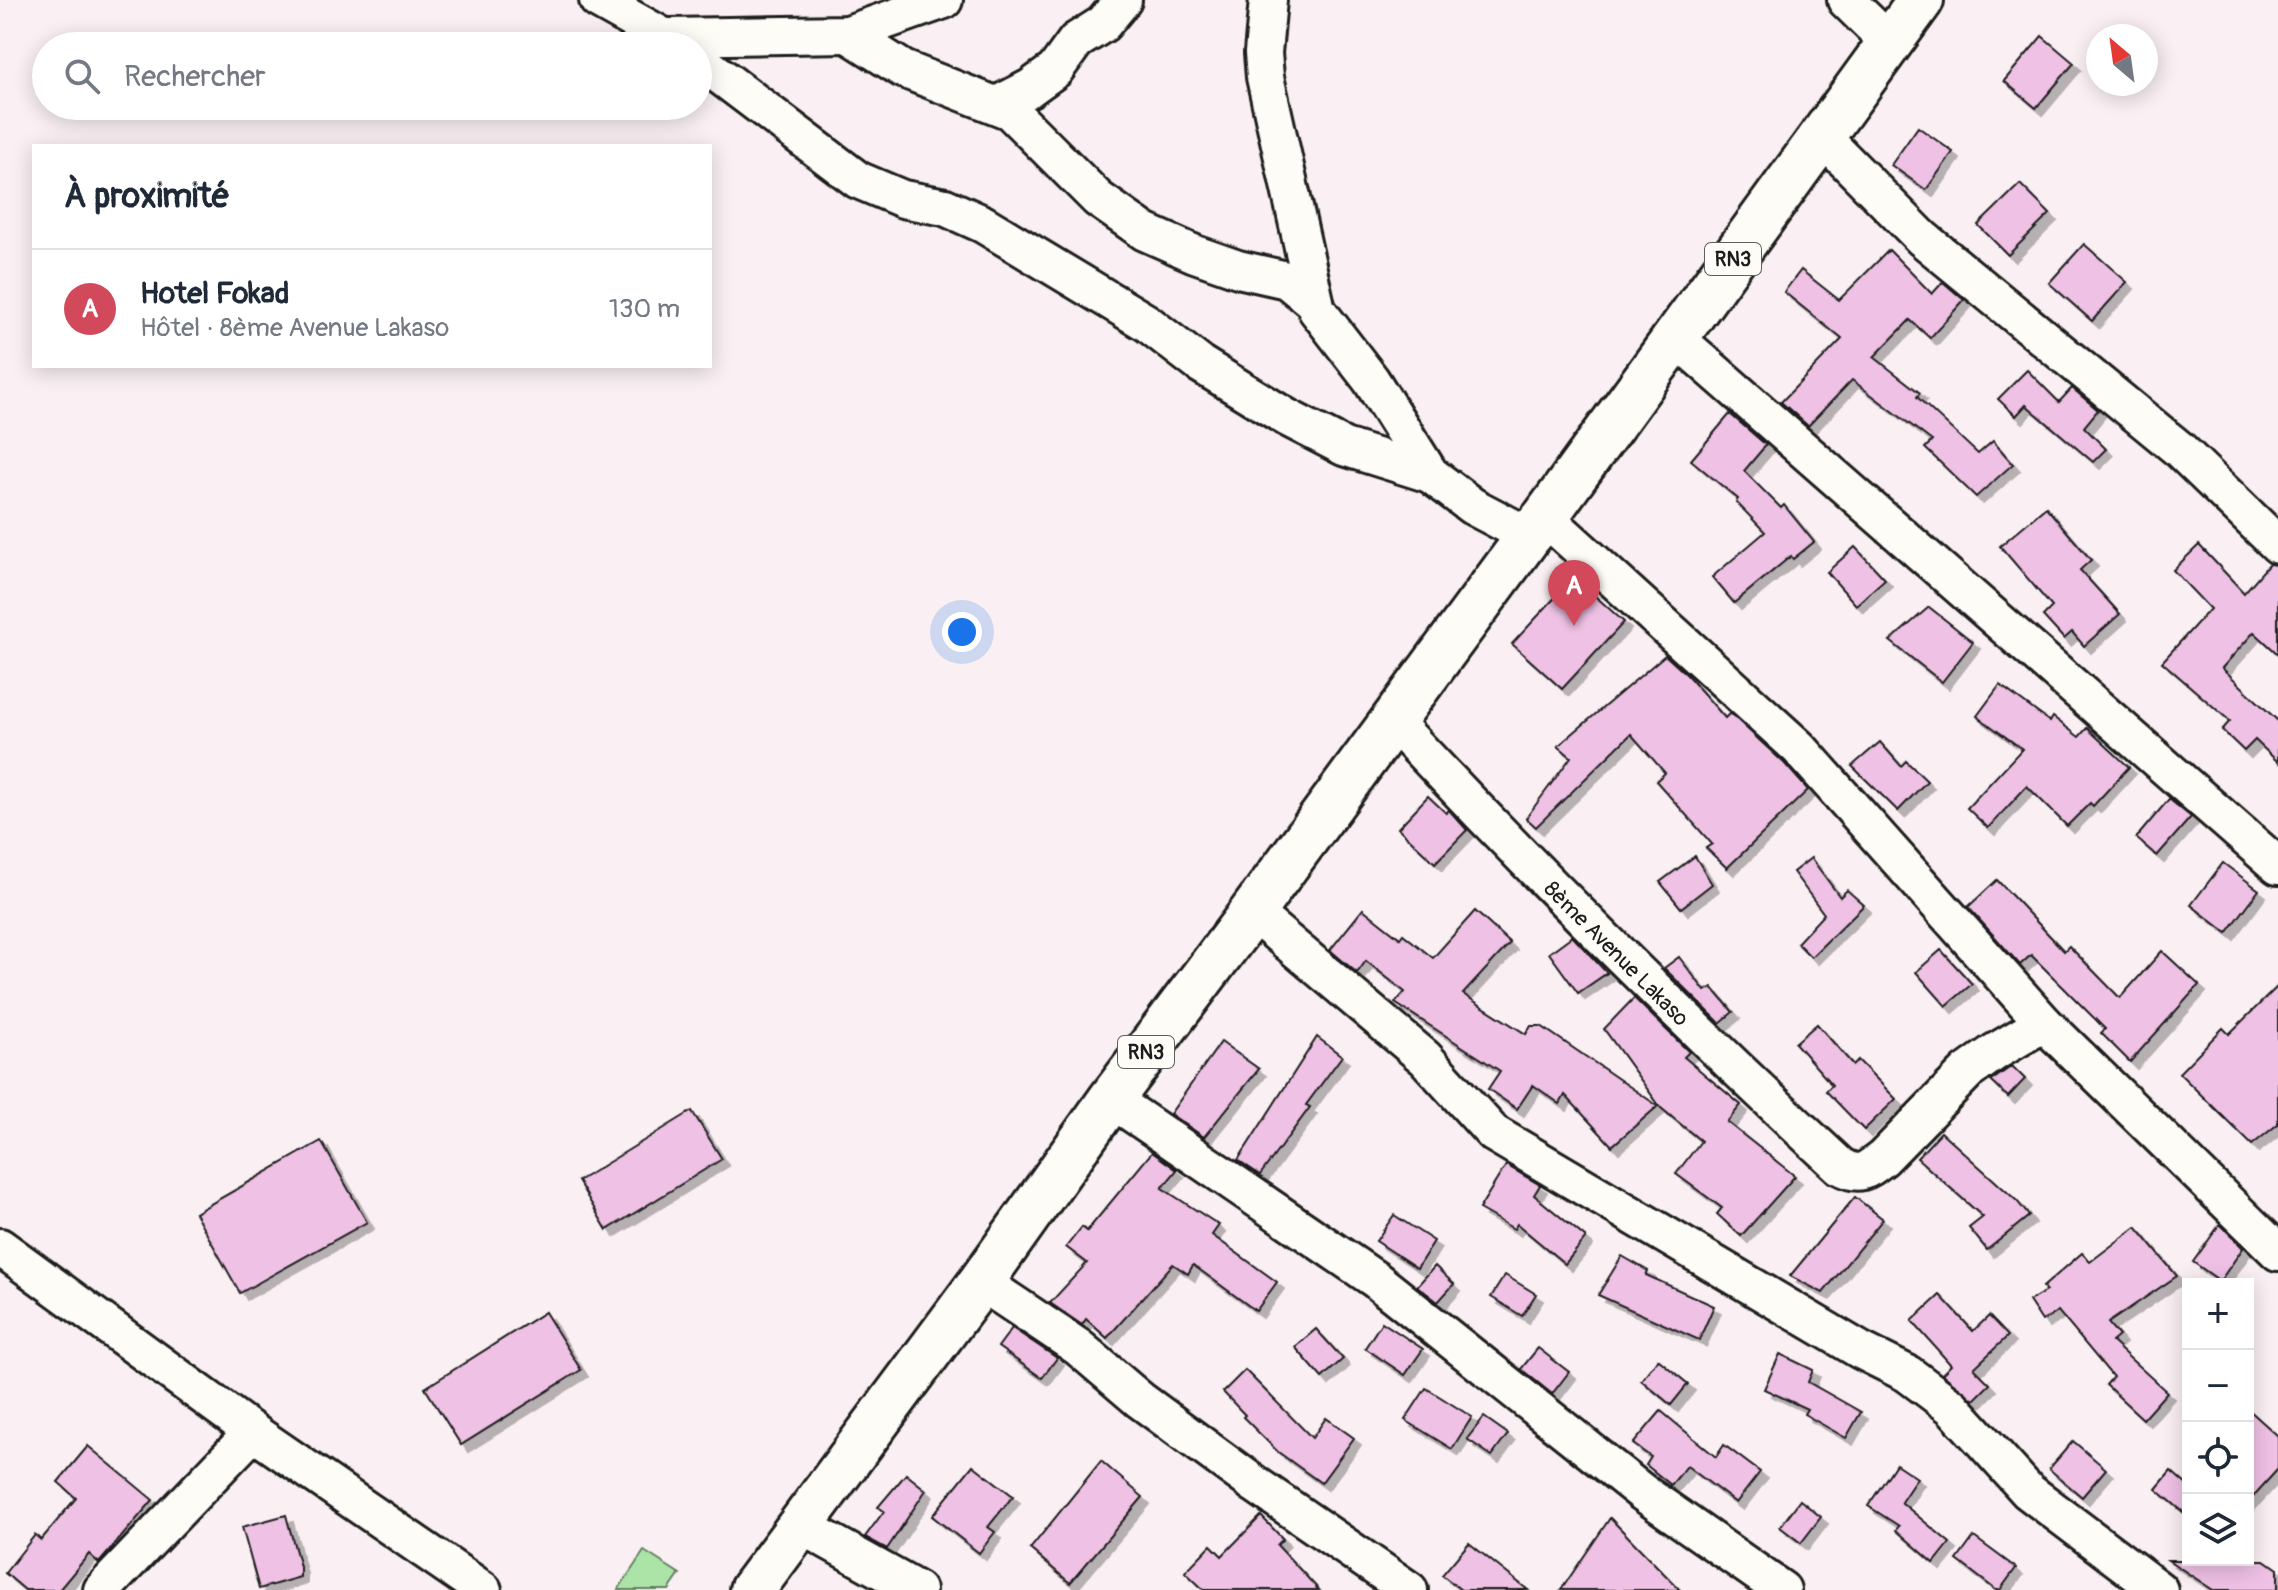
<!DOCTYPE html>
<html lang="fr">
<head>
<meta charset="utf-8">
<style>
  :root { --surface:#fff; --page:#f2f2f3; --text:#1f2937; --muted:#747a83; --line:#e0e1e3; --accent:#d1495b }
  body { margin:0; font-family:Pangolin,sans-serif; background:var(--page); color:var(--text) }
  .controls { position:absolute; right:24px; bottom:24px; display:grid; overflow:hidden; border-radius:0px; box-shadow:0 4px 20px #0003 }
  .controls button { width:72px; height:72px; display:grid; place-items:center; padding:0; border:0; border-bottom:2px solid var(--line); background:var(--surface); color:var(--text); font:40px sans-serif }
  .compass { position:absolute; left:2086px; top:24px; width:72px; height:72px; border-radius:50%; background:var(--surface); box-shadow:0 4px 20px #0003; rotate:331deg }
  .you { position:absolute; left:962px; top:632px; width:28px; height:28px; margin:-20px; border:6px solid #fff; border-radius:50%; background:#1a73e8; box-shadow:0 0 0 12px #1a73e833 }
  .badge { display:grid; place-items:center; width:52px; height:52px; border-radius:50%; background:var(--accent); color:#fff; font-size:26px; font-weight:700 }
  .pin { position:absolute; translate:-50% -66px; filter:drop-shadow(0 2px 4px #0008) }
  .pin::after { content:''; position:absolute; top:42px; width:28px; height:24px; background:inherit; clip-path:polygon(0 0,100% 0,50% 100%) }
  .list { margin:0; padding:0; list-style:none }
  h2 { display:flex; justify-content:space-between; align-items:center; height:104px; margin:0; padding:0 32px; font-size:34px }
  h2 small { font-size:26px; font-weight:400; color:var(--muted) }
  .list li { display:grid; grid-template-columns:52px 1fr auto; gap:24px; align-items:center; box-sizing:border-box; height:120px; padding:0 32px; border-top:2px solid var(--line) }
  .list b { display:block; font-size:30px; white-space:nowrap }
  .list p { margin:0; font-size:26px; white-space:nowrap; color:var(--muted) }
  .list em { font-size:26px; font-style:normal; color:var(--muted) }
  .icon { flex:none; width:44px; height:44px; fill:none; stroke:currentColor; stroke-width:2; stroke-linecap:round; stroke-linejoin:round }
  .map { position:relative; flex:none; width:2278px; height:1590px; overflow:hidden }
  .search { position:absolute; background:var(--surface); box-shadow:0 4px 20px #0003; left:32px; top:32px; width:680px; height:88px; display:flex; align-items:center; gap:20px; box-sizing:border-box; padding:0 28px; border-radius:44px; color:var(--muted); font-size:30px }
  .panel { position:absolute; background:var(--surface); box-shadow:0 4px 20px #0003; left:32px; top:144px; width:680px; height:224px; border-radius:0px }
  .map>svg:first-child { display:block }
</style>
</head>
<body>
<div class="map">
<svg width="2278" height="1590" viewBox="0 0 2278 1590">
  <defs>
    <filter id="shadow"><feDropShadow dx="7" dy="7" stdDeviation="0" flood-color="#0004"/></filter>
  </defs>
  <rect width="100%" height="100%" fill="#faf0f3"/>
  <filter id="ink" filterUnits="userSpaceOnUse"><feTurbulence type="fractalNoise" baseFrequency=".0125" numOctaves="2"/><feDisplacementMap in="SourceGraphic" scale="16" xChannelSelector="R" yChannelSelector="G"/><feConvolveMatrix kernelMatrix="1 2 1 2 8 2 1 2 1" color-interpolation-filters="sRGB"/></filter>
  <g filter="url(#ink)">
    <polygon fill="#ace4a8" stroke="#648062" stroke-width="2" points="644,1551 680,1574 669,1590 618,1590"/>
    <g fill="#efc1e5" stroke="#1c1c1c" stroke-width="2" filter="url(#shadow)">
      <polygon points="2042,36 2074,63 2036,108 2004,81"/>
      <polygon points="1918,127 1953,152 1926,190 1891,165"/>
      <polygon points="2020,184 2050,214 2008,255 1978,225"/>
      <polygon points="2084,244 2127,282 2092,321 2049,283"/>
      <polygon points="1889,250 1932,294 1943,282 1964,300 1930,338 1910,320 1874,357 1920,393 1917,397 1978,454 1993,441 2013,464 1976,497 1925,448 1932,441 1852,380 1808,426 1781,402 1842,339 1784,292 1801,270 1839,300"/>
      <polygon points="2027,370 2059,402 2072,388 2098,410 2084,427 2106,449 2093,462 2026,405 2016,416 1998,399"/>
      <polygon points="1730,414 1766,445 1744,471 1781,508 1784,505 1814,542 1793,559 1791,556 1734,603 1712,577 1765,532 1736,502 1738,499 1691,460"/>
      <polygon points="2046,507 2091,560 2080,570 2120,614 2084,646 2072,632 2064,639 2043,616 2052,607 2000,546"/>
      <polygon points="2199,545 2244,593 2269,564 2278,565 2278,654 2254,632 2222,668 2278,721 2278,762 2255,740 2244,751 2222,730 2230,721 2162,662 2210,609 2173,570"/>
      <polygon points="1855,547 1885,579 1856,605 1827,572"/>
      <polygon points="1574,577 1624,622 1562,689 1512,644"/>
      <polygon points="1929,607 1973,642 1942,682 1890,641"/>
      <polygon points="1665,655 1687,675 1725,718 1730,713 1784,763 1808,790 1727,868 1706,848 1712,844 1656,781 1665,773 1631,734 1536,827 1526,818 1571,757 1558,746"/>
      <polygon points="2000,685 2050,722 2053,717 2079,737 2087,728 2129,767 2093,806 2090,803 2067,826 2027,786 1988,828 1967,808 2022,749 1977,716"/>
      <polygon points="1880,742 1901,766 1906,761 1927,781 1898,811 1852,766"/>
      <polygon points="1428,796 1446,813 1449,810 1467,830 1435,863 1398,828"/>
      <polygon points="2169,799 2191,817 2157,856 2136,838"/>
      <polygon points="1695,856 1712,884 1681,908 1660,882"/>
      <polygon points="1811,858 1840,897 1847,890 1864,905 1811,957 1797,943 1824,914 1793,872"/>
      <polygon points="2223,863 2259,890 2227,933 2191,905"/>
      <polygon points="1997,880 2064,951 2069,946 2120,998 2162,951 2199,985 2130,1062 2101,1033 2105,1029 2031,955 2020,965 1968,907"/>
      <polygon points="1363,909 1400,938 1403,934 1433,958 1475,911 1510,943 1463,994 1526,1034 1531,1026 1541,1026 1658,1106 1612,1146 1565,1095 1560,1104 1533,1085 1517,1109 1488,1089 1500,1071 1395,1003 1405,992 1366,961 1357,973 1330,950"/>
      <polygon points="1572,936 1607,973 1578,993 1549,953"/>
      <polygon points="1941,950 1972,984 1946,1006 1916,972"/>
      <polygon points="1679,957 1705,991 1712,987 1733,1012 1720,1023 1664,968"/>
      <polygon points="2278,986 2278,1124 2252,1145 2179,1073 2223,1028 2229,1034"/>
      <polygon points="1634,998 1689,1052 1684,1057 1741,1105 1727,1122 1795,1176 1741,1236 1717,1214 1722,1208 1676,1174 1701,1141 1661,1108 1604,1029"/>
      <polygon points="1817,1024 1853,1065 1858,1060 1896,1099 1864,1130 1826,1091 1832,1085 1795,1043"/>
      <polygon points="1317,1037 1342,1056 1306,1105 1310,1107 1260,1175 1238,1160"/>
      <polygon points="1221,1042 1259,1069 1204,1137 1170,1114"/>
      <polygon points="2012,1066 2025,1079 2008,1097 1991,1081"/>
      <polygon points="692,1111 722,1159 607,1230 578,1181"/>
      <polygon points="1941,1132 2017,1201 2029,1216 1987,1250 1969,1228 1983,1217 1917,1158"/>
      <polygon points="321,1141 367,1222 240,1293 195,1213"/>
      <polygon points="1152,1152 1177,1170 1162,1188 1219,1225 1212,1235 1277,1282 1256,1311 1193,1265 1188,1274 1173,1264 1107,1338 1086,1319 1082,1325 1050,1303 1087,1263 1066,1247 1082,1227 1087,1231"/>
      <polygon points="1506,1165 1540,1185 1534,1195 1586,1238 1565,1264 1517,1224 1514,1229 1479,1209"/>
      <polygon points="1855,1197 1883,1219 1823,1293 1790,1276"/>
      <polygon points="1394,1215 1434,1241 1417,1268 1376,1241"/>
      <polygon points="2220,1224 2243,1248 2220,1281 2193,1262"/>
      <polygon points="2136,1227 2177,1276 2108,1323 2119,1336 2112,1342 2167,1392 2143,1419 2106,1385 2113,1377 2058,1311 2042,1321 2029,1301 2046,1291 2043,1287 2082,1253 2090,1262"/>
      <polygon points="1622,1256 1648,1271 1646,1275 1714,1306 1699,1340 1598,1295"/>
      <polygon points="1435,1266 1454,1284 1438,1302 1417,1286"/>
      <polygon points="1505,1275 1536,1294 1522,1316 1491,1297"/>
      <polygon points="1940,1295 1973,1331 1989,1316 2008,1336 1974,1368 1990,1384 1974,1400 1942,1374 1951,1365 1912,1321"/>
      <polygon points="545,1312 581,1370 461,1445 425,1388"/>
      <polygon points="1382,1322 1423,1349 1405,1375 1365,1348"/>
      <polygon points="1012,1328 1057,1358 1042,1378 998,1347"/>
      <polygon points="1316,1329 1343,1359 1322,1378 1295,1347"/>
      <polygon points="1538,1348 1569,1372 1552,1394 1521,1369"/>
      <polygon points="1780,1354 1813,1370 1808,1382 1861,1412 1846,1438 1804,1414 1807,1409 1764,1389"/>
      <polygon points="1658,1359 1688,1384 1671,1405 1641,1380"/>
      <polygon points="1245,1370 1312,1438 1326,1418 1354,1438 1321,1483 1278,1452 1243,1417 1245,1415 1223,1392"/>
      <polygon points="1426,1388 1472,1417 1452,1449 1405,1420"/>
      <polygon points="2248,1409 2278,1436 2278,1469 2248,1502"/>
      <polygon points="1661,1411 1716,1457 1724,1445 1760,1472 1736,1503 1687,1466 1671,1485 1646,1465 1651,1457 1633,1444"/>
      <polygon points="1484,1417 1508,1434 1492,1456 1467,1439"/>
      <polygon points="2073,1441 2106,1469 2082,1497 2049,1469"/>
      <polygon points="88,1446 153,1500 99,1563 89,1554 59,1590 25,1590 5,1573 35,1535 41,1540 76,1498 58,1482"/>
      <polygon points="1101,1461 1143,1497 1070,1583 1030,1549"/>
      <polygon points="1896,1464 1917,1478 1901,1502 1950,1543 1934,1563 1896,1530 1899,1526 1868,1506"/>
      <polygon points="973,1465 1013,1496 988,1527 995,1532 979,1553 932,1516"/>
      <polygon points="2171,1471 2188,1486 2188,1516 2156,1489"/>
      <polygon points="906,1474 926,1490 887,1549 865,1537 884,1511 878,1507"/>
      <polygon points="1800,1500 1821,1517 1801,1543 1780,1527"/>
      <polygon points="286,1515 300,1567 300,1577 259,1589 242,1527"/>
      <polygon points="1261,1516 1283,1539 1277,1545 1319,1590 1204,1590 1185,1572 1211,1545 1222,1556"/>
      <polygon points="1610,1518 1680,1590 1561,1590"/>
      <polygon points="1974,1537 2016,1568 2000,1590 1996,1590 1957,1560"/>
      <polygon points="1469,1543 1528,1590 1461,1590 1442,1575"/>
      <polygon points="2168,1560 2265,1560 2278,1569 2278,1590 2213,1590"/>
    </g>
    <g fill="none" stroke-linecap="round" stroke-linejoin="round">
      <defs>
        <g id="street">
          <polyline points="598,0 680,46"/>
          <polyline points="1268,0 1263,53 1265,77 1317,310 1371,380 1430,474 1472,506 1529,536"/>
          <polyline points="1846,0 1889,42"/>
          <polyline points="848,34 903,69 1010,111 1098,199 1145,232 1195,254 1238,269 1287,280 1315,303"/>
          <polyline points="668,37 848,34 944,0"/>
          <polyline points="698,59 858,180 903,199 945,207 983,224 1147,323 1200,364 1286,417 1344,447 1430,474"/>
          <polyline points="997,105 1030,88 1055,70 1076,41 1103,24 1123,0"/>
          <polyline points="1822,137 1922,238 2179,449 2278,545"/>
          <polyline points="1676,338 2278,866"/>
          <polyline points="1545,517 1799,748 2044,1023 2278,1252"/>
          <path d="M1393,721C1537,875 1686,1023 1840,1166C1860,1177 1866,1171 1883,1158L1967,1072L1995,1052L2044,1023"/>
          <polyline points="1252,912 1425,1058 1493,1133 1860,1350 1908,1374 1952,1407 2028,1491 2159,1590"/>
          <polyline points="1111,1099 1376,1280 1642,1492 1782,1590"/>
          <polyline points="0,1247 253,1432 483,1590"/>
          <polyline points="981,1282 1078,1347 1140,1400 1256,1485 1409,1590"/>
          <polyline points="802,1526 917,1590"/>
          <polyline points="102,1590 253,1432"/>
        </g>
        <polyline id="highway" points="752,1590 981,1282 1111,1099 1252,912 1529,536 1545,517 1921,0"/>
      </defs>
      <use href="#street" stroke="#1c1c1c" stroke-width="42"/>
      <use href="#highway" stroke="#1c1c1c" stroke-width="50"/>
      <use href="#street" stroke="#fdfcf7" stroke-width="36"/>
      <use href="#highway" stroke="#fdfcf7" stroke-width="44"/>
    </g>
  </g>
  <g text-anchor="middle" stroke-width="7" stroke-linejoin="round" paint-order="stroke">
    <g fill="#fdfcf7" stroke="#605f5e" stroke-width="2">
      <rect x="1705" y="243" width="56" height="32" rx="6"/>
      <rect x="1118" y="1036" width="56" height="32" rx="6"/>
    </g>
    <g font-size="20" font-weight="bold" fill="#1c1c1c">
      <text x="1733" y="266">RN3</text>
      <text x="1146" y="1059">RN3</text>
    </g>
    <g font-size="22" fill="#1c1c1c" stroke="#fdfcf7">
      <text transform="translate(1617 953) rotate(45)" y="8">8ème Avenue Lakaso</text>
    </g>
  </g>
</svg>
<div class="controls">
<button>+</button>
<button>−</button>
<button><svg class="icon" aria-label="locate" viewBox="0 0 24 24"><circle cx="12" cy="12" r="6"/><path d="M12 2v4M12 18v4M2 12h4M18 12h4"/></svg></button>
<button><svg class="icon" aria-label="layers" viewBox="0 0 24 24"><path d="M12 4l9 5-9 5-9-5zM3 14l9 5 9-5"/></svg></button>
</div>
<svg class="compass" viewBox="-18 -18 36 36"><path d="M0-13l5 13h-10z" fill="#e53935"/><path d="M0 13l5-13h-10z" fill="#747a83"/></svg>
<div class="you"></div>
<div class="pin badge" style="left:1574px;top:626px">A</div>
<div class="search"><svg class="icon" aria-label="search" viewBox="0 0 24 24"><circle cx="10" cy="10" r="6"/><path d="M15 15l6 6"/></svg>Rechercher</div>
<section class="panel">
<h2>À proximité<small></small></h2>
<ul class="list">
<li><span class="badge">A</span><div><b>Hotel Fokad</b><p>Hôtel · 8ème Avenue Lakaso</p></div><em>130 m</em></li>
</ul>
</section>
</div>
</body>
</html>
